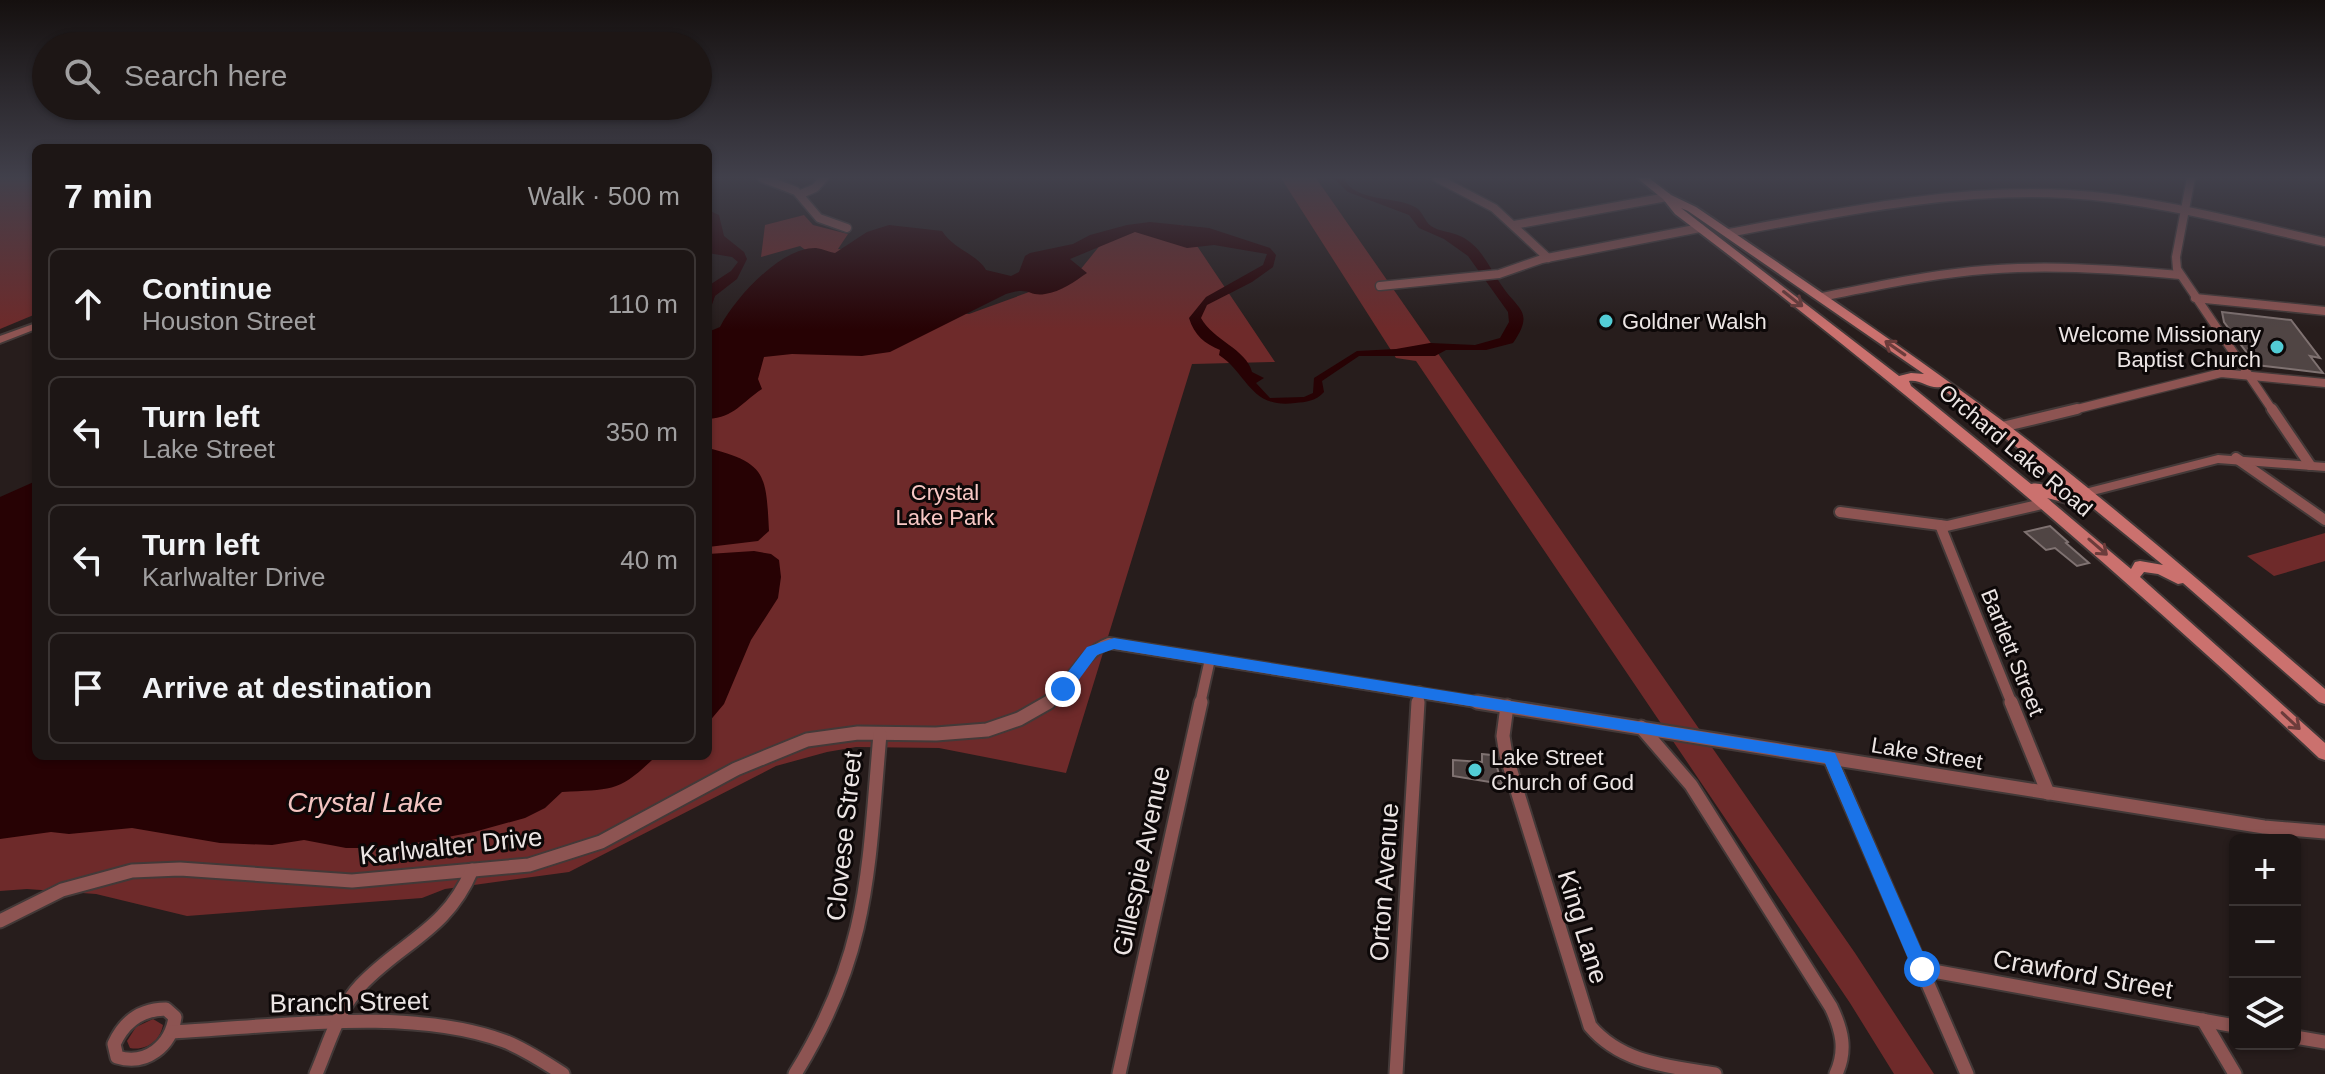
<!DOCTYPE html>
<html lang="en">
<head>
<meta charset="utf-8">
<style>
  :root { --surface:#1d1615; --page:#251f1e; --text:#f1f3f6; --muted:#a09fa0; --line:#3b3534 }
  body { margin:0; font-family:Helvetica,sans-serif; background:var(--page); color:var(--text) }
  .controls { position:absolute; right:24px; bottom:24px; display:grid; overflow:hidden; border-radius:12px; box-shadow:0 2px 6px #0004 }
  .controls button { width:72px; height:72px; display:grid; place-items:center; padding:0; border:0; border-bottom:2px solid var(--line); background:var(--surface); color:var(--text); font:40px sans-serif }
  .stop { position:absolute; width:24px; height:24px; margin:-18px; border:6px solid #1a73e8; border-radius:50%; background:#fff }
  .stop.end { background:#1a73e8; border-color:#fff; box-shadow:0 2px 8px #0008 }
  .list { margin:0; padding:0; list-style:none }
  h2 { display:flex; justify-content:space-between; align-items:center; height:104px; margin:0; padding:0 32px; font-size:34px }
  h2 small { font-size:26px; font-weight:400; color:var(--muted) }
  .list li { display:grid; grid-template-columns:52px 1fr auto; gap:24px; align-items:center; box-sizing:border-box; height:112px; margin:0 16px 16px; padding:0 16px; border:2px solid var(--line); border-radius:12px }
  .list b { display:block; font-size:30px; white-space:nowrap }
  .list p { margin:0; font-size:26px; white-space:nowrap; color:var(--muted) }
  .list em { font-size:26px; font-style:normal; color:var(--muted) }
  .icon { flex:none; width:44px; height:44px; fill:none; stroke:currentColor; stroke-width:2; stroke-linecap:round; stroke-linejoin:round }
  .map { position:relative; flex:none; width:2325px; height:1074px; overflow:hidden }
  .search { position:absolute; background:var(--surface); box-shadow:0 2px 6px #0004; left:32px; top:32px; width:680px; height:88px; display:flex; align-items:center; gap:20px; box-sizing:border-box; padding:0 28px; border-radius:44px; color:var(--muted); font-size:30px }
  .panel { position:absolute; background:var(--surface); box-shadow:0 2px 6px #0004; left:32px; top:144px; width:680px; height:616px; border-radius:12px }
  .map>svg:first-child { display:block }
</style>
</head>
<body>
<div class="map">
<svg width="2325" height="1074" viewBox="0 0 2325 1074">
  <rect width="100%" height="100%" fill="#271d1c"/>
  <g fill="#6e2a2a">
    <polygon points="0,178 36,178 36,314 0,329"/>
    <polygon points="1281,178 1316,178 1855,953 1934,1074 1894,1074 1850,1003 1416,361 1396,358"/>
    <polygon points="804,215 813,225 848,234 838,249 912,258 885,304 969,314 1076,275 1110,233 1183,225 1275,362 1192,364 1066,773 939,748 856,747 827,752 776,766 569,872 445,889 422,898 187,916 96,894 27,889 0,891 0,826 644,756 708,756 708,406 826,265 800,246 761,257 765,225"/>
    <polygon points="2325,533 2325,561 2274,576 2247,556"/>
    <path d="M153,1019L163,1025C160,1041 146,1051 130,1048L127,1041L136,1027Z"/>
  </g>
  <g fill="#270204">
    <path d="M1333,178H1344C1353,202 1396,196 1415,207C1423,211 1424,221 1431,226C1440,232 1450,231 1460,236C1482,246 1489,268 1502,286C1518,310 1535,311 1513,343L1486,350H1446L1435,356H1359L1322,381L1324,392C1316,401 1306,402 1295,403C1250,409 1248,374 1219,355L1220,350C1205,344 1194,335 1189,318L1206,297L1263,265L1267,254L1214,245L1187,248L1135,232L1070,259L1087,273C1075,281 1061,292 1045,294C1029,297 1030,286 1006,294L890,352L862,356L792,354L764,357L758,379L762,389C741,403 735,417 708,419V332L720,327C735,298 781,247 816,248C823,249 829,252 835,253L867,232L889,225L942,231C953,249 977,254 986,270L1011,276L1019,272L1025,256L1030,253L1073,244L1090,235L1127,225L1150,222L1209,228L1270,248L1276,255L1273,267L1252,282L1207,305L1201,318C1213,340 1246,349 1252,372L1264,378L1256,383L1270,398L1304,397L1313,393L1314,378L1357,351L1396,349L1430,343L1475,345L1500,338L1509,322L1508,312L1468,256L1444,239L1419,228L1409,215L1348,192Z"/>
    <polygon points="708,210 719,215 724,236 744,252 747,259 737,279 715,296 708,316 708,286 731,271 738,262 732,257 708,253"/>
    <path d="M708,448C766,463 766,473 769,531L758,541L708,547Z"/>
    <path d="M36,481V756H656C619,793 612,789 562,792L545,808L525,818L474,832L389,848H346L304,840L272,845L220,843L132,828L69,834L51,832L0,839V497Z"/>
    <polygon points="754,551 771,554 779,560 781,577 778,598 751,640 724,704 708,723 708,554"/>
  </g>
  <g fill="#504544" stroke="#7f7271" stroke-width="2">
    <polygon points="2222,312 2291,320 2320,358 2310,356 2323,373 2256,365 2224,322"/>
    <polygon points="2050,526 2068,542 2066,543 2089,563 2077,566 2055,548 2046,550 2025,532"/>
    <polygon points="1482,754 1491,755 1491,763 1496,764 1502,784 1453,776 1453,760 1482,762"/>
  </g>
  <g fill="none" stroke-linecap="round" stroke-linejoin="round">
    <defs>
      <g id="minor-far2">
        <polyline points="762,178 796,191 819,218 847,228"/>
        <polyline points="1437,178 1494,208 1548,258"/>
        <polyline points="2191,178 2176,257 2177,269 2273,411"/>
        <polyline points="801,194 815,188 824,178"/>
        <polyline points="1514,225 1667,197"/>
        <path d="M1728,233C1840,212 1953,188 2067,194C2154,199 2240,223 2325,242"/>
        <polyline points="1380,286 1499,274 1542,259 1700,228"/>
        <path d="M1822,297C1872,287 1922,276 1972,271C2042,264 2111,269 2180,275"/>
        <polyline points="2195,298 2325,311"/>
        <polyline points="2069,411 2221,373 2325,383"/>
      </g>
      <g id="minor-far1">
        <polyline points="2272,409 2310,465"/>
        <polyline points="2002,427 2077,409"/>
        <polyline points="2236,458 2325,520"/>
        <polyline points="1840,512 1947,526 2046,503"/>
        <polyline points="1940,525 2012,704"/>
        <path d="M1047,704C1070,686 1081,653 1109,643L1489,704"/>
        <polyline points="1200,704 1210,659"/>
        <polyline points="1418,704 1419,692"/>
      </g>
      <g id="minor">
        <polyline points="1477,702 2264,827 2325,832"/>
        <polyline points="2011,702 2048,793"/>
        <path d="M1507,706L1503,736L1506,755L1590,1026C1622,1064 1669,1066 1715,1074"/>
        <path d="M1641,727L1691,785L1831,1007C1842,1030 1847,1050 1836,1074"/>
        <polyline points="1830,758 1967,1074"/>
        <polyline points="0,921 62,890 132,871 180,869 352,881 529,865 601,842 736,769 807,740 858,733 936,734 987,730 1019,719 1049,702"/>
        <polyline points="1922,969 2235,1026"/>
        <path d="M166,1009L175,1017C171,1046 146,1066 117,1057L114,1044C124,1022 141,1009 166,1009Z"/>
        <polyline points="2203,1020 2235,1074"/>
        <path d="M173,1032C274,1027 408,1006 504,1041C525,1049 544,1062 563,1074"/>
        <polyline points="2295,1037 2325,1042"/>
        <path d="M316,1074C329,1044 338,1009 361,985C403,941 446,931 472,870"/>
        <path d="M795,1074C870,953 868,870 880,734"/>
        <polyline points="1119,1074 1201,702"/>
        <polyline points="1396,1074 1418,702"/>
      </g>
      <g id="tertiary">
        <polygon points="36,323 36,329 0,343 0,336"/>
        <polygon points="2218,455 2325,463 2325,471 2218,463 2085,497 2079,493 2085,489"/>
      </g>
      <path id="secondary" d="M1637,178H1649L1671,195L1696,207C1799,277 1903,347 2004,422C2115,506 2219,598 2325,689V704L2319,702L2183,583L2178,584L2158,574L2144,572L2140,577L2325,743V760L2319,758C2113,565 1900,384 1675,214L1663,199ZM1681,208L1688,211L1924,374L1911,373L1899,376ZM1909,381C1920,379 1929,389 1940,387L2075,493C2059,495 2046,481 2031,484L1911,386ZM2047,498L2067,503L2083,500L2163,565L2140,561L2135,562L2131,569Z"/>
    </defs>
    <use href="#minor-far2" stroke="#433938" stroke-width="11"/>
    <use href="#minor-far1" stroke="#433938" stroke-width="14"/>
    <use href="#minor" stroke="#433938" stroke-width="17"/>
    <use href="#tertiary" stroke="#433938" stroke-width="4"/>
    <use href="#secondary" stroke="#433938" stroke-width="4"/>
    <use href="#minor-far2" stroke="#8d5452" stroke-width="8"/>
    <use href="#minor-far1" stroke="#8d5452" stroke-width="10"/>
    <use href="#minor" stroke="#8d5452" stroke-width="13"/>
    <use href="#tertiary" fill="#8d5452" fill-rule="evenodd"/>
    <use href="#secondary" fill="#cb716e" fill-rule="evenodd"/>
  </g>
  <defs><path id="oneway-shaft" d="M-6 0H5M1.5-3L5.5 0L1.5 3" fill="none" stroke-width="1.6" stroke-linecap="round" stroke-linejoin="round" transform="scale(2)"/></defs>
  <g stroke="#6c3c3b">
    <use href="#oneway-shaft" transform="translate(1793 299) rotate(38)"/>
    <use href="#oneway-shaft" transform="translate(1895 348) rotate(-145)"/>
    <use href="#oneway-shaft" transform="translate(2098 547) rotate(41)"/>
    <use href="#oneway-shaft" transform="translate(2291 721) rotate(43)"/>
  </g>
  <linearGradient id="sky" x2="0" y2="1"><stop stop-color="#15100f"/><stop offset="0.54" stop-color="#41404b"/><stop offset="1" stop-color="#41404b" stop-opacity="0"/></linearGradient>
  <rect width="2325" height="329" fill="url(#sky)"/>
  <polygon fill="#1a73e8" points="1114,638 1835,753 1930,969 1928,975 1922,977 1915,975 1825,763 1114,649 1097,655 1069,693 1058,693 1058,685 1087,647"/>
  <g fill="#52ccd5" stroke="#0d0808" stroke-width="3">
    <circle cx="1606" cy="321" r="8"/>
    <circle cx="2277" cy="347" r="8"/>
    <circle cx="1475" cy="770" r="8"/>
  </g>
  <g text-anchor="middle" stroke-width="6" stroke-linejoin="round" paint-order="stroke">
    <g font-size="22" fill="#ece5e4" stroke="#0d0808" text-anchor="start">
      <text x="1622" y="329">Goldner Walsh</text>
      <text x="2261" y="342" text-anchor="end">Welcome Missionary<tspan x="2261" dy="25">Baptist Church</tspan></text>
      <text x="1491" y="765">Lake Street<tspan x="1491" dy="25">Church of God</tspan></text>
    </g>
    <g font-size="22" fill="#ece5e4" stroke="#0d0808">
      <text transform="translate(2016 450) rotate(40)" y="8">Orchard Lake Road</text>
      <text transform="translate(2013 652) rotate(68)" y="8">Bartlett Street</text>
      <text transform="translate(1927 753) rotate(9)" y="8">Lake Street</text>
    </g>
    <g font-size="22" fill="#f8c8c5" stroke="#0d0808">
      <text x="945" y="500">Crystal<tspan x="945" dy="25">Lake Park</tspan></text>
    </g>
    <g font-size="26" fill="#ece5e4" stroke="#0d0808">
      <text transform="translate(844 836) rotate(-84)" y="9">Clovese Street</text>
      <text transform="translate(451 846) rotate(-6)" y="9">Karlwalter Drive</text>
      <text transform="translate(1141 861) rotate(-78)" y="9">Gillespie Avenue</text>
      <text transform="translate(1384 882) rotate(-86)" y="9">Orton Avenue</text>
      <text transform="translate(1583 927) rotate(73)" y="9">King Lane</text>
      <text transform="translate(2083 974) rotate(10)" y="9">Crawford Street</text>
      <text transform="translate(349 1002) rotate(-1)" y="9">Branch Street</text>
    </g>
    <g font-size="28" font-style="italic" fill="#f4c4c1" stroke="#0d0808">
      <text x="365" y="812">Crystal Lake</text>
    </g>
  </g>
</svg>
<div class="controls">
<button>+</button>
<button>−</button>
<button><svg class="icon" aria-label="layers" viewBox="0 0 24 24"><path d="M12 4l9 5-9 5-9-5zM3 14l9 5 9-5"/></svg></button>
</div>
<div class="stop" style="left:1922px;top:969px"></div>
<div class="stop end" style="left:1063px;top:689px"></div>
<div class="search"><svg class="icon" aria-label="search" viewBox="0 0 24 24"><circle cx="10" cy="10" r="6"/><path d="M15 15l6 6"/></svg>Search here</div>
<section class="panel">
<h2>7 min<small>Walk · 500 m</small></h2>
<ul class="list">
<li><svg class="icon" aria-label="ahead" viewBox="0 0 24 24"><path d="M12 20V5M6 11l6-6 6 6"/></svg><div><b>Continue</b><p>Houston Street</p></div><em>110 m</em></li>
<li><svg class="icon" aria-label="left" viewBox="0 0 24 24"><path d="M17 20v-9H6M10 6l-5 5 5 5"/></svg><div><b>Turn left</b><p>Lake Street</p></div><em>350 m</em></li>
<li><svg class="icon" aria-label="left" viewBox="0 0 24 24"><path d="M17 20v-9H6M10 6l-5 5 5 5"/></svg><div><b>Turn left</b><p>Karlwalter Drive</p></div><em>40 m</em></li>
<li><svg class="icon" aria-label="arrive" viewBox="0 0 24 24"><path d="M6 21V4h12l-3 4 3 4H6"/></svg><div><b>Arrive at destination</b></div></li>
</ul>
</section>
</div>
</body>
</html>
